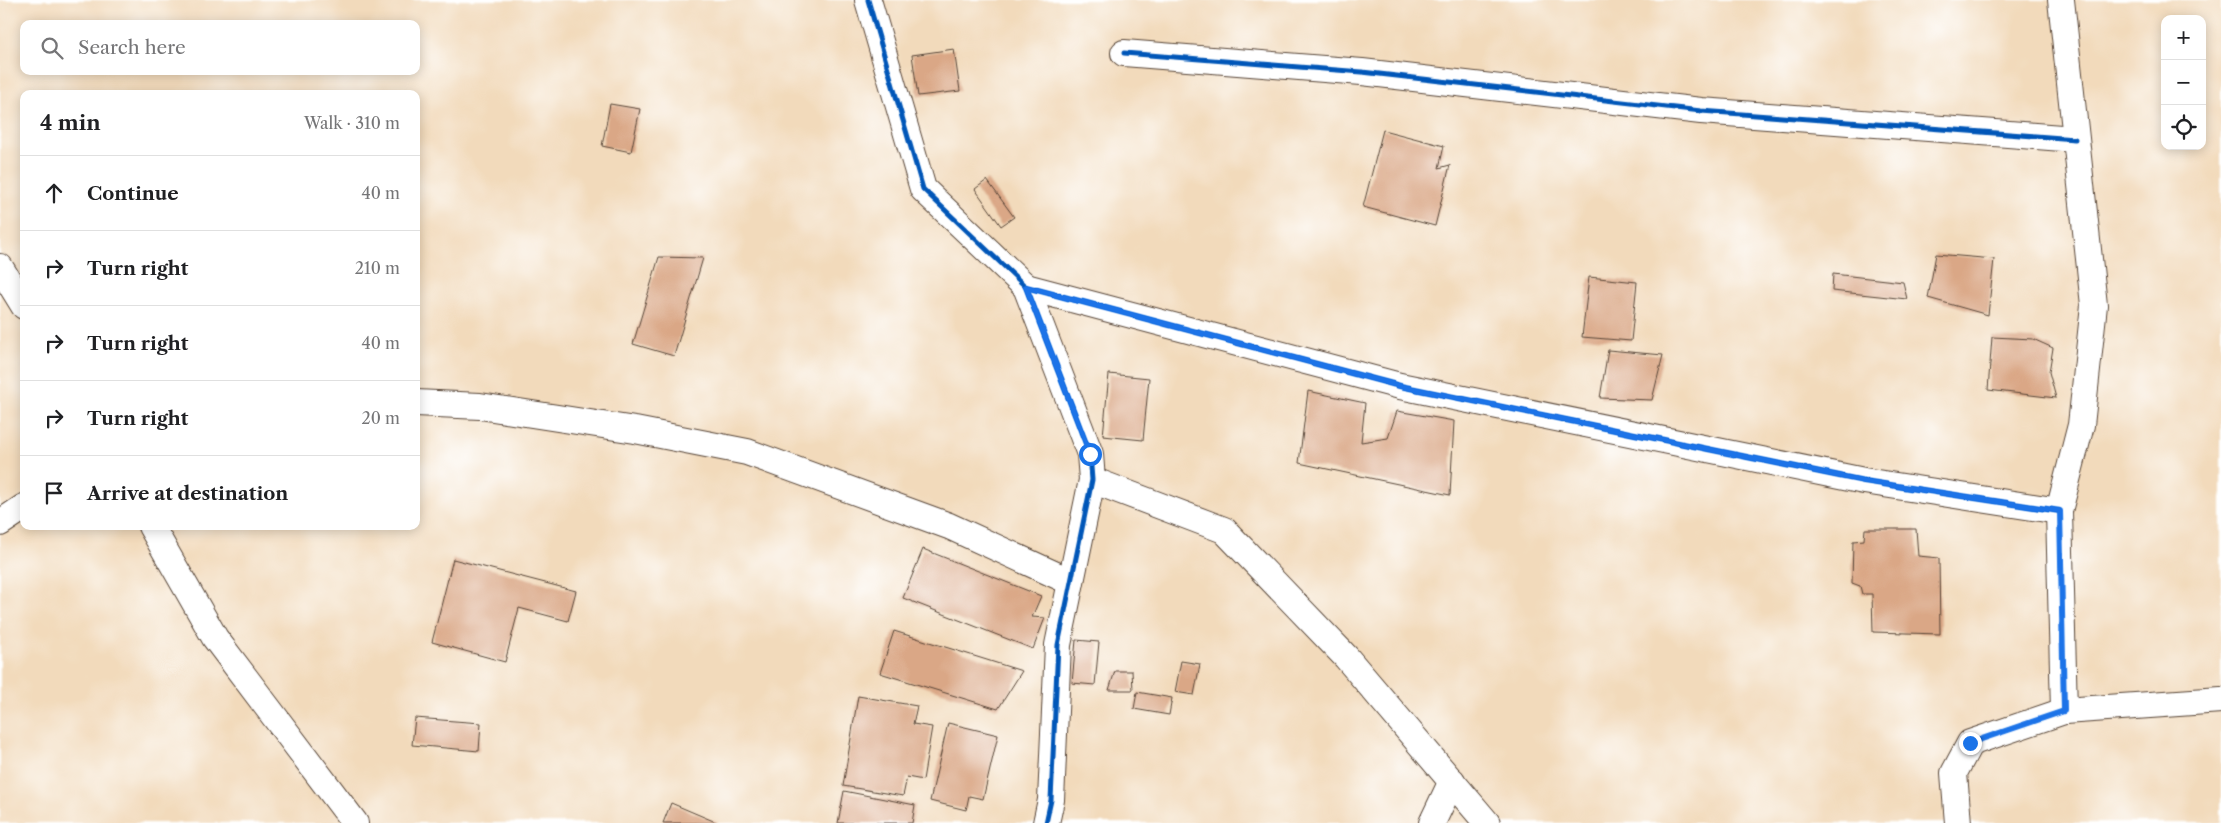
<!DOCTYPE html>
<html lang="en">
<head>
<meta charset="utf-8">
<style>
  :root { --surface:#fff; --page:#f6f6f6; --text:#202124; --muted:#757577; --line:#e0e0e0 }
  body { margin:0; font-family:"Libre Caslon Text",serif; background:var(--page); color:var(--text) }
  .controls { position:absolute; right:15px; top:15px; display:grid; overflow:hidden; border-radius:10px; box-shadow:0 2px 12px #0003 }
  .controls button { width:45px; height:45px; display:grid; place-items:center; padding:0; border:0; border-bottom:1px solid var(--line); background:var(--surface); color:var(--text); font:25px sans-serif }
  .stop { position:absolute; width:15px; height:15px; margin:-11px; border:4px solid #1a73e8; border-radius:50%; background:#fff }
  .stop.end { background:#1a73e8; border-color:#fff; box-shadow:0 1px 5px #0008 }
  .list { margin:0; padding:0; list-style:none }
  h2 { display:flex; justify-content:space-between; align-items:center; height:65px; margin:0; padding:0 20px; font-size:21px }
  h2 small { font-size:16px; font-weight:400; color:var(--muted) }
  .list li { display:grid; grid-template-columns:32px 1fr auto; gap:15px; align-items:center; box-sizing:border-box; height:75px; padding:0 20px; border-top:1px solid var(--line) }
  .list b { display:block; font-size:19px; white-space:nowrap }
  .list em { font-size:16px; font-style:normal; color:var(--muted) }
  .icon { flex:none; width:28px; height:28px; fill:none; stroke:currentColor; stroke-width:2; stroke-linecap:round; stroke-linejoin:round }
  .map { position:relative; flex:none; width:2221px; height:823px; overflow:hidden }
  .search { position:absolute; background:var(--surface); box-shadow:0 2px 12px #0003; left:20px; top:20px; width:400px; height:55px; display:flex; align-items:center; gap:12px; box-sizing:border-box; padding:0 18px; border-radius:10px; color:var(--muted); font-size:19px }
  .panel { position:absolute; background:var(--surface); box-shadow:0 2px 12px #0003; left:20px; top:90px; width:400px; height:440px; border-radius:10px }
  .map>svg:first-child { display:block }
</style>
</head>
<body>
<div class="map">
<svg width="2221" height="823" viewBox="0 0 2221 823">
  <rect width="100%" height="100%" fill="#fff"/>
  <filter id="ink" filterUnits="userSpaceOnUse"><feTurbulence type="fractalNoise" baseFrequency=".02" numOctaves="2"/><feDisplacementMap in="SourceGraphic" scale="10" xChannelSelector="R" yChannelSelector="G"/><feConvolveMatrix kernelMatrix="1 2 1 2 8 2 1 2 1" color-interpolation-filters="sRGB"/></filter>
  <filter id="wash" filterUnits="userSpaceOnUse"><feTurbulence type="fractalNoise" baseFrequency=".0096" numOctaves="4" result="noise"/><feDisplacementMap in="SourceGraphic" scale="20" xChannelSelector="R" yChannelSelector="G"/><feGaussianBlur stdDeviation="1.12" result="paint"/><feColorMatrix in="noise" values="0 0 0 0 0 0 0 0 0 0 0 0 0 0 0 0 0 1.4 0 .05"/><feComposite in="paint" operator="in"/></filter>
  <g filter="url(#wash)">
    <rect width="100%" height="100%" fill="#f2dabb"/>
    <g id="blocks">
      <g fill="#daa786">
        <polygon points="954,49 960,91 918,96 912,55"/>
        <polygon points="610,104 640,109 631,152 602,146"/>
        <polygon points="1383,130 1444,146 1439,168 1450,165 1435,226 1363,207"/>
        <polygon points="987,180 1014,217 1001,226 975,189"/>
        <polygon points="1936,254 1994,259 1988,315 1928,298"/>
        <polygon points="659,257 703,258 674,356 633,344"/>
        <polygon points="1833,274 1903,282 1907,299 1832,291"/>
        <polygon points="1589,277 1637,282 1631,341 1582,337"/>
        <polygon points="1992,337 2033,339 2053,348 2049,372 2056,398 1988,390"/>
        <polygon points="1608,350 1663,355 1652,400 1600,398"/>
        <polygon points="1109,374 1149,378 1143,440 1103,436"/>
        <polygon points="1308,391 1365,403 1361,442 1388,438 1397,411 1454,421 1450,495 1299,463"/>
        <polygon points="1865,529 1916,529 1918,556 1939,558 1940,634 1873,632 1872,594 1862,594 1860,586 1852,583 1853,541 1864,540"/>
        <polygon points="923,549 1041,596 1032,617 1045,618 1033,649 903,598"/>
        <polygon points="453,559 576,591 568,621 519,608 505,662 432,642"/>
        <polygon points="894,631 1022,671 998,709 880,673"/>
        <polygon points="1076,640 1099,642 1095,685 1072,683"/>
        <polygon points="1181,661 1200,664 1194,695 1175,692"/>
        <polygon points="1115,671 1132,671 1133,690 1109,690"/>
        <polygon points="1137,692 1172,698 1169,715 1134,709"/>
        <polygon points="858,696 917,706 913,724 932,727 923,780 907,777 903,796 843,786"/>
        <polygon points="415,718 481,723 479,751 412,745"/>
        <polygon points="948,723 998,735 983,799 969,796 966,810 930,801"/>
        <polygon points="844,791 915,805 912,823 838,823"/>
        <polygon points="671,803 718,823 663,823"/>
      </g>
    </g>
  </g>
  <g filter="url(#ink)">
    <use href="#blocks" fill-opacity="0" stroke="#564436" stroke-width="1"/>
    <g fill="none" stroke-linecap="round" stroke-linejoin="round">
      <defs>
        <g id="minor">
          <polyline points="868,0 923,189 1026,287 1090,454 1092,480 1058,645 1051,800 1046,823"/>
          <polyline points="1124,53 1362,72 1701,111 2075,139"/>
          <polyline points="0,267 24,306"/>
          <polyline points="1026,287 1400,386 1864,481 2059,511"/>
          <polyline points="416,403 480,406 635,430 747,452 949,526 1071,582"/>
          <polyline points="1092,480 1224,530 1346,657 1487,823"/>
          <polyline points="0,523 24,507"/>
          <polyline points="151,526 215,638 355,823"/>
          <polyline points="2064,711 2221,700"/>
          <polyline points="1432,823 1452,781"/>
          <polyline points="1958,823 1954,773 1970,743 2064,711 2059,511 2081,425 2094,305 2061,0"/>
        </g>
      </defs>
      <use href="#minor" stroke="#564436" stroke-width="28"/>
      <use href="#minor" stroke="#fff" stroke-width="26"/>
      <defs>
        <g id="cycleway">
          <polyline points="868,0 923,189 1026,287 1090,454 1092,480 1058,645 1051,800 1046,823"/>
          <polyline points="1124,53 1362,72 1701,111 2075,139"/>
          <polyline points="1026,287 1400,386 1864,481 2059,511"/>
        </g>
      </defs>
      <use href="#cycleway" stroke="#fff" stroke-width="8"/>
      <use href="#cycleway" stroke="#0057b8" stroke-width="5"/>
    </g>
  </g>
  <g fill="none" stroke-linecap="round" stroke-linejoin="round" filter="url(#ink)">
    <polyline stroke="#1a73e8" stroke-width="6" points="1090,454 1026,287 1400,386 1864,481 2060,511 2064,711 1970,743"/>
  </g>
</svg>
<div class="controls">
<button>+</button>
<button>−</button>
<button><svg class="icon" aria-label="locate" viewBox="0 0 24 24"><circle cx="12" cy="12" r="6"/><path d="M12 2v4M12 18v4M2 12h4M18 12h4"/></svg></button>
</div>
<div class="stop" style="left:1090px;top:454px"></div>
<div class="stop end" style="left:1970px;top:743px"></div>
<div class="search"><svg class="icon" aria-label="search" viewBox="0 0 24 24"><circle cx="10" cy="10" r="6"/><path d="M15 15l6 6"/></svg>Search here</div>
<section class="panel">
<h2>4 min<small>Walk · 310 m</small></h2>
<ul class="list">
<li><svg class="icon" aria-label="ahead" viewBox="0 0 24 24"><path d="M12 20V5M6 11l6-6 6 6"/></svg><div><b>Continue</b></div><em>40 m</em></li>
<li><svg class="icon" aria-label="right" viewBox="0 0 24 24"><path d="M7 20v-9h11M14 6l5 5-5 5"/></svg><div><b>Turn right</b></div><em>210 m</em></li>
<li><svg class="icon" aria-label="right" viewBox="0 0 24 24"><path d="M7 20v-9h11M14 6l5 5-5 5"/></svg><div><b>Turn right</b></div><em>40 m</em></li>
<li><svg class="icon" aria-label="right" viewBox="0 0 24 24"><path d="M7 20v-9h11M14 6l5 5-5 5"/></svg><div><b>Turn right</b></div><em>20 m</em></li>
<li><svg class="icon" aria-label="arrive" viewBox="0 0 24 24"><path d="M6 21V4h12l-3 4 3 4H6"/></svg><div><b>Arrive at destination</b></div></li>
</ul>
</section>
</div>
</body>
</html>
